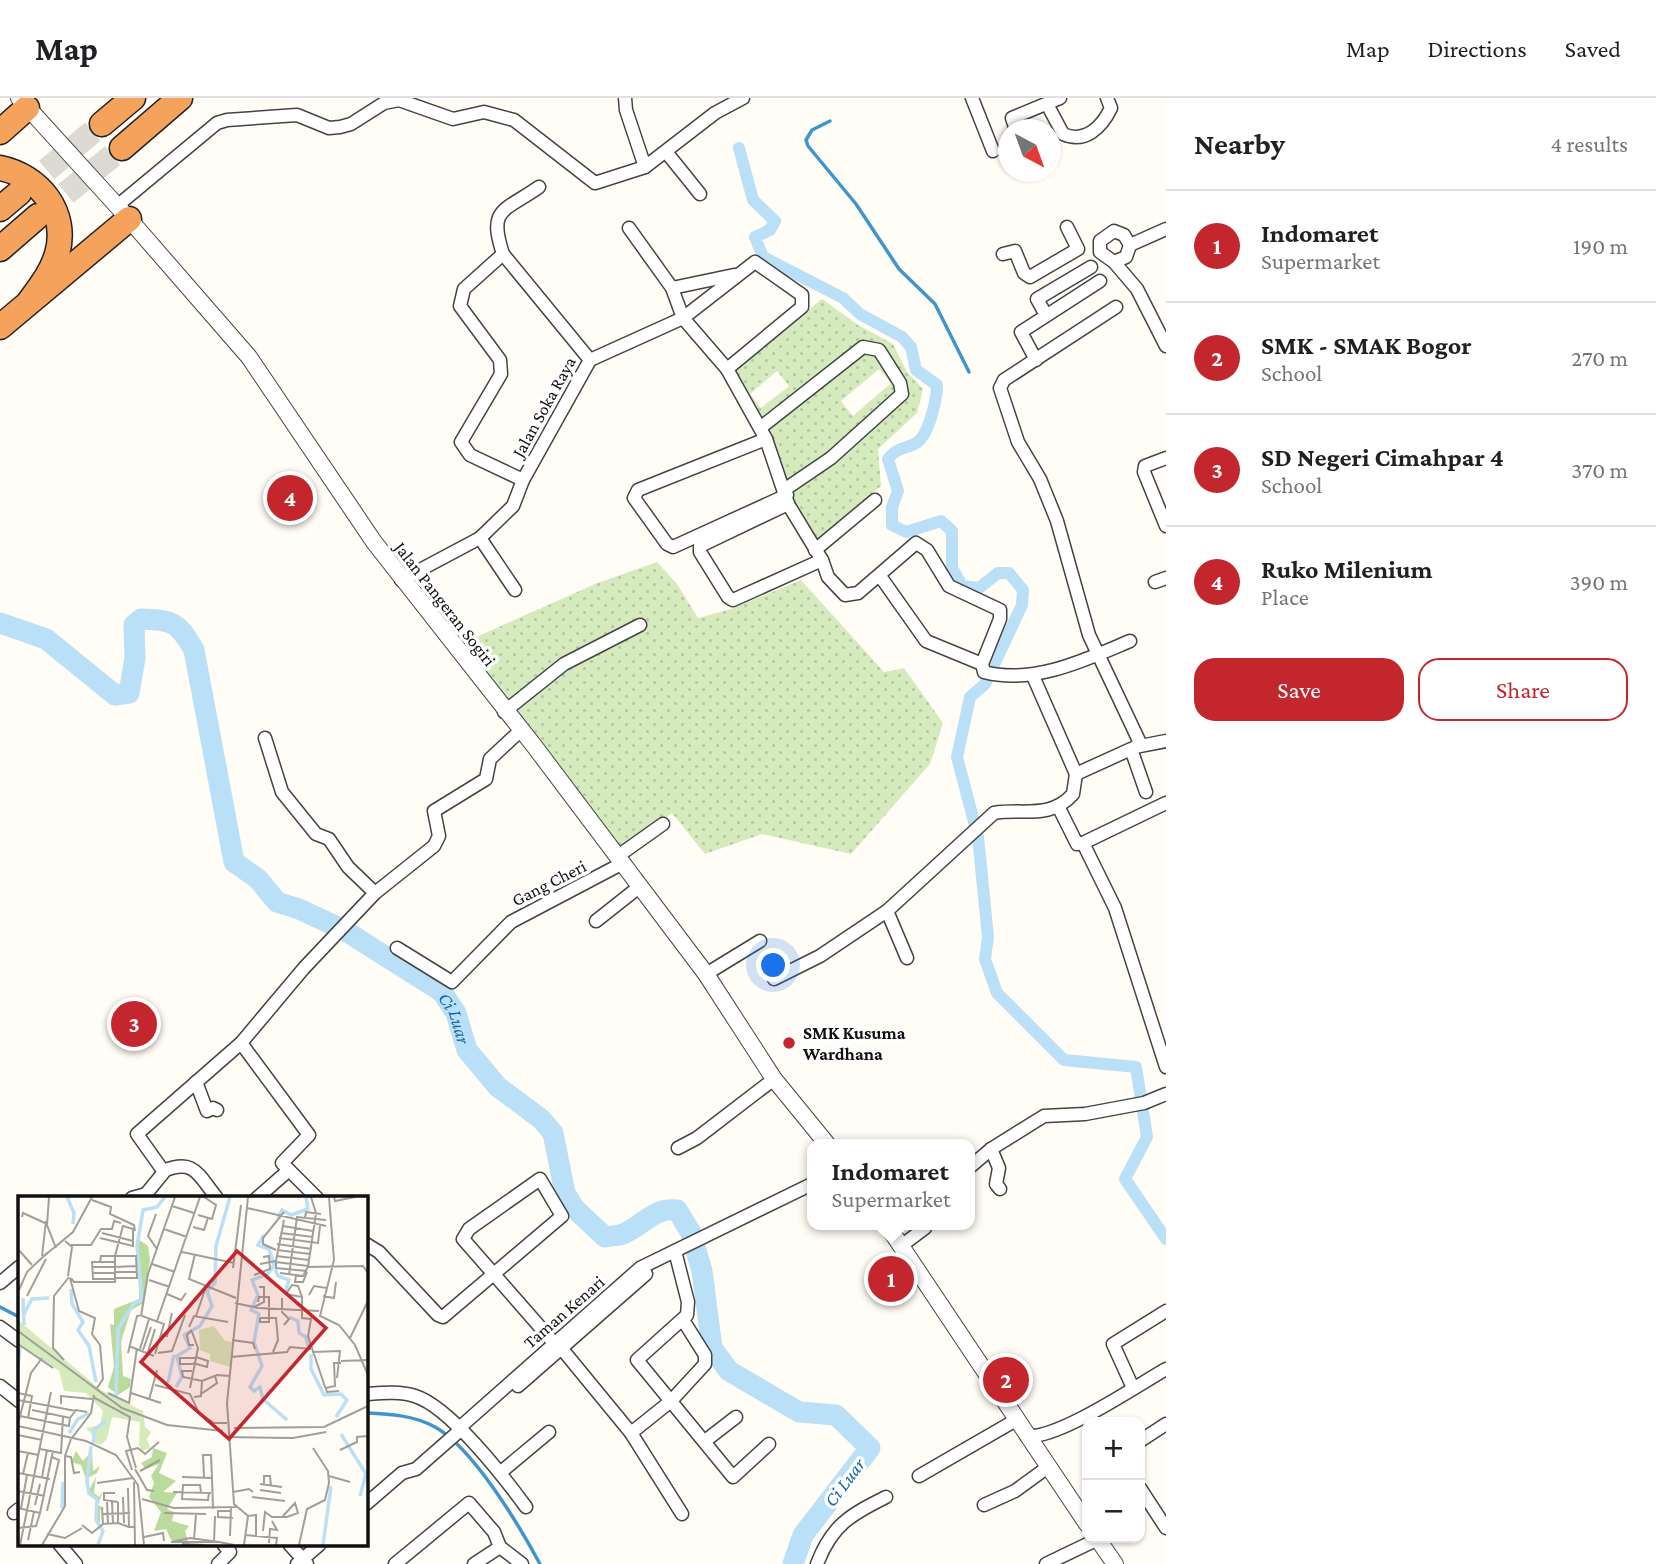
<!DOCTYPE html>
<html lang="en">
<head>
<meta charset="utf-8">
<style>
  :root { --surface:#fff; --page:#f2f2f2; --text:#202124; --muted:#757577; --line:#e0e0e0; --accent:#c4262e }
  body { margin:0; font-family:"Crimson Pro",serif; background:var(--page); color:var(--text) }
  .controls { position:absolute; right:21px; bottom:21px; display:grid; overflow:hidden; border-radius:14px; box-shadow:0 2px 5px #0004 }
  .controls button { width:63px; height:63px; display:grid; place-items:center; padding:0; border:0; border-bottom:2px solid var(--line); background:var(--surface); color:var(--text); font:35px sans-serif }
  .compass { position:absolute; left:998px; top:21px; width:63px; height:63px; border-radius:50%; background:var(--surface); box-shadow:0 2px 5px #0004; rotate:139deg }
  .you { position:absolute; left:774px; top:868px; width:24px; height:24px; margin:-18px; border:5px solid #fff; border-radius:50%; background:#1a73e8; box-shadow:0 0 0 10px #1a73e833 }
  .badge { display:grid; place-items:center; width:46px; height:46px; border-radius:50%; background:var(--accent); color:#fff; font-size:23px; font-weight:700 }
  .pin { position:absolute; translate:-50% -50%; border:4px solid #fff; box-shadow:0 2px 7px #0006 }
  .popup { position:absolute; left:807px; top:1041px; width:168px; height:91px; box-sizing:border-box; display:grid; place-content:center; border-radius:14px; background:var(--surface); filter:drop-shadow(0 2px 5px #0005); font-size:23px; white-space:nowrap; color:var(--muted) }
  .popup b { font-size:26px; color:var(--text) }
  .popup::after { content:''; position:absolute; left:50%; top:100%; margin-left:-14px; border:14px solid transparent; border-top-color:var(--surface) }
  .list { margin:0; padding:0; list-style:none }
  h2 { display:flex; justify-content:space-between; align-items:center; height:91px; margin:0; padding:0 28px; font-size:30px }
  h2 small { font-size:23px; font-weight:400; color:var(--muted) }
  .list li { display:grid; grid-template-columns:46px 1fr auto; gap:21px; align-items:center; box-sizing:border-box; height:112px; padding:0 28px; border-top:2px solid var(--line) }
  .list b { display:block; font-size:26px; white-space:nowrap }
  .list p { margin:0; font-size:23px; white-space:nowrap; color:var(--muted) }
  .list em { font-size:23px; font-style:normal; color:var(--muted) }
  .actions { display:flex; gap:14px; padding:21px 28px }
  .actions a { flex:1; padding:16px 0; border:2px solid var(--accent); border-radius:21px; text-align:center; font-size:24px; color:var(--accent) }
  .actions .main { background:var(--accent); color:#fff }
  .map { position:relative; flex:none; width:1166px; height:1466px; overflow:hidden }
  header { display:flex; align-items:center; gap:42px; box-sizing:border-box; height:98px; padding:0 35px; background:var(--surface); border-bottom:2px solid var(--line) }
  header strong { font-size:33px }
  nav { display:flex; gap:38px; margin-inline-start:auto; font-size:24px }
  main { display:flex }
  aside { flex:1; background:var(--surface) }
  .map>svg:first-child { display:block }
</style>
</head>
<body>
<header>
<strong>Map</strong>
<nav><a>Map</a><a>Directions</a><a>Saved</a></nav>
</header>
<main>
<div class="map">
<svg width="1166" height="1466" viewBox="0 0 1166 1466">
  <defs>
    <pattern id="grass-dots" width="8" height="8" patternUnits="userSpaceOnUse" patternTransform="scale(1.75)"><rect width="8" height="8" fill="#d5ebbd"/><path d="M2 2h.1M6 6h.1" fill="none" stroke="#b6c8a1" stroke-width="1.8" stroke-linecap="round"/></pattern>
  </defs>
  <rect width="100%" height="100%" fill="#fffdf5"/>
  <g fill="url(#grass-dots)" fill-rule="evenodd">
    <path d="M822,201L858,227L893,246L907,274L923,291L917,315L878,351L881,388L820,442L812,444L735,275L737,269ZM879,271L891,285L853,318L841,303ZM777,273L789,288L761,310L750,296Z"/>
    <polygon points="657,464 677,486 698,520 731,511 801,482 884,574 904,570 943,625 930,666 851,756 762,736 705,756 672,715 613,756 465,544 595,486"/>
  </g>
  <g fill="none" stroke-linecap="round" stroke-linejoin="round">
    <g stroke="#3f96cf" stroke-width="3.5">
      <polyline points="830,23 812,32 806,42 808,48 856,106 899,171 935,206 969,274"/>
      <polyline points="0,1209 19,1219"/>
      <path d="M366,1315C389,1316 413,1317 435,1329C473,1350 519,1427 540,1466"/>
    </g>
    <path stroke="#b9e0f7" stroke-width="12" d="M739,50L753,102L775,123L770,132L755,139L763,159L843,200L860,216L902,239L911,249L916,272L937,287C937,300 929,338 916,345C904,352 897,349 888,361L898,393L892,409V427L906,434L941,423L952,433V470L962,488L979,490L998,475H1009L1023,492L1022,507L992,571L985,586L970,599L957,659L978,739L988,839L985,861L997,895L1064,962L1136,969L1147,1039L1125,1081L1166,1141"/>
    <path stroke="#b9e0f7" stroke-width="21" id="s1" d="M0,525L46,541L115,597L129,595L135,560L134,527L141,521C173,522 178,524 194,552L234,764L258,781L277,804L299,811L344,832L442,894L456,915L467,952L498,989L541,1021L553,1035L565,1095L575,1111L605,1139C610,1138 618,1138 623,1136C643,1128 653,1109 677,1112L691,1135L702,1173L712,1250L729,1273L799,1314L836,1317L870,1350L803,1437L793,1466"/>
    <g stroke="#dbdad3" stroke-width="24" stroke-dasharray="24 12" stroke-linecap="butt">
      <polyline points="19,95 102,26"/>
      <polyline points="38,118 122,50"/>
    </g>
    <defs>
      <g id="minor">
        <polyline points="625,0 626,12 645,69"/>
        <polyline points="972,0 993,53"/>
        <path d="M1047,6L1063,36C1085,46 1102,29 1111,10L1107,0"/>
        <polyline points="1016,32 1012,20 1060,0"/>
        <polyline points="667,55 700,96"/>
        <path d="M539,89C503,114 488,110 503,156L590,262"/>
        <polyline points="117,108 217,25 227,22 297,17 329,30 340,29 351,26 384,5 399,2 453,21 484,14 514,22 595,85 645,69 715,15 743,0"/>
        <path d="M629,130L672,190L683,220L727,271L766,341L788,406L822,462L828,479L845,497L858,495L916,445L927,452L949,488L1000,512V521L982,566L984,574C1033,587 1085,562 1130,543"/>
        <polyline points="1130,147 1166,131"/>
        <polyline points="503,156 464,191 460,208 500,262 501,276 461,344 470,357 523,382"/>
        <polyline points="1003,156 1015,153 1024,175 1030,179 1078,151 1067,129"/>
        <polyline points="1114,164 1126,159 1130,147 1124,137 1114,133 1100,143 1100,154 1114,164 1137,191 1166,248"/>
        <polyline points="672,190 734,177"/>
        <polyline points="1116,209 1004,282 1000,290 1018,344 1040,381 1057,423 1089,537 1141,647"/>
        <polyline points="1046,217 1037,201 1091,169"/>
        <polyline points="1036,262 1021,234 1100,183"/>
        <polyline points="760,330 863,249 879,252 900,285 902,296 831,360 784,392"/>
        <polyline points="766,341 638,392 634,400 667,446 673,449 787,397"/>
        <polyline points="1166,360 1145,368 1144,374 1166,428"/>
        <polyline points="788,406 700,448 700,454 728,499 733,502 822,462"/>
        <polyline points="480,440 515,492"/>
        <polyline points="815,452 875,402"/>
        <polyline points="880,478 926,543 982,566"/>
        <polyline points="401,482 480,440 513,408 523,382 590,262 683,220 755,164 802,197 802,209 727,271"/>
        <polyline points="1155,484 1166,480"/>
        <polyline points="504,614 564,566 640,527"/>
        <polyline points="265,640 282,694 316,736 329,741 348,769 375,795"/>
        <polyline points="1135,649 1166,643"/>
        <polyline points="1076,676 1131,651 1146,694"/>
        <polyline points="1058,708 1077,746 1083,745 1115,810 1166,969"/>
        <polyline points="1083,745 1166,705"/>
        <polyline points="618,758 663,726"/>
        <polyline points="887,813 907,860"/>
        <polyline points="596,823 639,789"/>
        <polyline points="397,850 452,884 511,824 623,765"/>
        <polyline points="706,876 760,843"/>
        <path d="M774,881L820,858L887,813L994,715C1022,710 1050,722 1073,696L1076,676L1033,578"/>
        <polyline points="241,945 309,1037 282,1065 317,1100"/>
        <polyline points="196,984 207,1013 213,1010 217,1012"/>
        <polyline points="678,1050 697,1040 774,981"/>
        <polyline points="991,1051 999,1070 996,1086 1000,1091"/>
        <polyline points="970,1069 991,1051 1044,1018 1085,1016 1144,1005 1166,996"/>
        <path d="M163,1073C195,1060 198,1077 217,1100"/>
        <polyline points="132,1100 146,1096 164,1074 137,1036 241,945 304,870 375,795 434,748 439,738 434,713 486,681 490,661 521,632"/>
        <polyline points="257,1100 289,1072"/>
        <polyline points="366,1146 379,1154 438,1217 443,1219 562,1118 540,1081 469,1131 463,1141 554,1245"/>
        <polyline points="901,1148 925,1130"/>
        <polyline points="675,1153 688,1204 687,1217 637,1262 733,1379 769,1346"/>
        <polyline points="0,1185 19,1169"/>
        <polyline points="0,1229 19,1243"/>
        <polyline points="562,1251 631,1335 671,1303 705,1266 705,1257 683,1222"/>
        <polyline points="0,1288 19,1303"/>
        <polyline points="518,1288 646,1176"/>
        <polyline points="1133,1290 1113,1246 1166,1213"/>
        <path d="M366,1296C381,1295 399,1293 415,1298C450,1309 504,1379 526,1409"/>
        <polyline points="631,1335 682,1416"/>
        <path d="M1026,1338C1057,1342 1136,1288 1166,1271"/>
        <polyline points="705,1343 736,1319"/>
        <polyline points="1140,1343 1166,1326"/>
        <polyline points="501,1374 549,1334"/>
        <polyline points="919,1378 1016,1322"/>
        <polyline points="1140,1390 1166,1430"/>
        <polyline points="366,1406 402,1375 416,1371 457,1335 458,1331 640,1170 812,1086"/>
        <polyline points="984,1407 1015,1393 1048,1369"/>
        <polyline points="14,1415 19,1411"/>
        <polyline points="60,1447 76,1466"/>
        <polyline points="290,1447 307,1466"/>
        <polyline points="218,1466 230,1454 224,1447"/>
        <polyline points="297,1466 319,1447"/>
        <polyline points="395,1466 469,1405 494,1434 500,1449"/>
        <polyline points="474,1466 500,1449 522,1466"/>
        <path d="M817,1466C832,1427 850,1417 886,1399"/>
        <polyline points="1046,1466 1098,1441"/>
      </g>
      <g id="tertiary">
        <polyline points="19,0 129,121 249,259 374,444 535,649 706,876 774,981 827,1046"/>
        <polyline points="887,1127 1087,1426"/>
        <polyline points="1097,1440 1115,1466"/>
      </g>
      <g id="motorway">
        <polyline points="102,26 133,0"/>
        <polyline points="0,34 27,10"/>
        <polyline points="122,50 180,0"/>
        <path d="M0,70C39,78 69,114 57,156C52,174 40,189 29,204"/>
        <polyline points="0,111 19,95"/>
        <polyline points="0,151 38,118"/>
        <polyline points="0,229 129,121"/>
      </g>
    </defs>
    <use href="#minor" stroke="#444" stroke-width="15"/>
    <use href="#tertiary" stroke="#444" stroke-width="18"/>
    <use href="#motorway" stroke="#222" stroke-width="27"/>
    <use href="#minor" stroke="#fff" stroke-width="12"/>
    <use href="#tertiary" stroke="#fff" stroke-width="16"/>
    <use href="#motorway" stroke="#f5a25d" stroke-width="24"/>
  </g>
  <circle fill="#c4262e" stroke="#fff" stroke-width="2.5" cx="789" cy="945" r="7"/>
  <g text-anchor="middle" stroke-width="7" stroke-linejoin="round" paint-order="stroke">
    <g font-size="18" fill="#111" stroke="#fff">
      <text transform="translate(544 309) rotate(-61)" y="6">Jalan Soka Raya</text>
      <text transform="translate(445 506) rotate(52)" y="6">Jalan Pangeran Sogiri</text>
      <text transform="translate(549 785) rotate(-27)" y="6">Gang Cheri</text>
      <text transform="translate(564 1214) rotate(-41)" y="6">Taman Kenari</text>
    </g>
    <g font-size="18" font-weight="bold" fill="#111" stroke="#fff" text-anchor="start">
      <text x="803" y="941">SMK Kusuma<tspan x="803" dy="21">Wardhana</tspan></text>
    </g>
    <g font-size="19" font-style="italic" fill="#1768a6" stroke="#fff">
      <text dy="7" stroke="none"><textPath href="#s1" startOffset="789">Ci Luar</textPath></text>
      <text transform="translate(844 1384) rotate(-53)" y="7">Ci Luar</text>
    </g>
  </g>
  <g transform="translate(18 1098)">
    <rect width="350" height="350" fill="#fffdf5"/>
    <path d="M0,124L83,194L125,215L127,231L133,236L129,243L132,252L124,255L121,249L122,226L94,221L89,243L82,249L74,246L76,241L68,232L82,229L85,215L68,197L46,195L41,175L0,148ZM196,130L207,145L214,146L212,171L192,165V158L182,154L181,134Z" fill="#d5ebbd"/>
    <path d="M120,43L130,50L132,64L126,107L113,114L103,146L105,180L113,183L112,191L100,199L90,191L96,171L92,128L96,129V113L121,103ZM135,252L149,257L141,277L158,285L145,296L159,297L149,313L156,316L154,325L171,330L167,335L171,349L153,344L148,333L136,335L143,316L131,301L136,287L133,280L141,268L128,273L123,267L134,261ZM58,255L65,265L74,255L75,275L82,270L79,277L68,283L63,269L53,266ZM78,281L76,297L81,301L85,295L80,309L87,312L82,314V328L77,325L79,305L69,298Z" fill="#b9dc9c"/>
    <path fill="none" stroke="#b9e0f7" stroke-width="3.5" d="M49,1L56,17L55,28M260,22L264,14L273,19L290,13L288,1M246,39L240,49L251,53L256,69L250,78L234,84L240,99L233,114L241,118L236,146L244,170L232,191L236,195L242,191L245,203L269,224M257,73L260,80L271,84L267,97M53,93L54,108L65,126L60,134L71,150L78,186M5,102L6,129M6,118L14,103L31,102M271,121L280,125L281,137L288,141L290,150M293,158V173L306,199L323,198L329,204L318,221M0,172L2,150M150,187L156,159M158,191L164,181L159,160L172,152L166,139L182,130L194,110L189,95L197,87L198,50L212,1M98,200L100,133L116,107L124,104L119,50L125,14L139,11L147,1M51,237L60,223L71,217M323,238L348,278L342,300M75,247L77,233L88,225M73,250L69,286L71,297L79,303L78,324L85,335L80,349M44,312L45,286M305,349L313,290"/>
    <path fill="none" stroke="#a09f9a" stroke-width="2" d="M31,1L29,29L38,52M311,1L316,64L302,120L321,129L337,149L350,179M316,1L317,5L337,1M74,4L93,11L92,18L116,29L117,35M154,10L176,17M229,12L308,30M138,18L130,40L139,53M180,19L194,23L198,9L186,1M4,21L5,17L27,27M287,22L288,16L303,18M265,30L295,35M175,31L186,34L190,22M146,33L169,41M84,37L115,45M263,37L295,41M82,42L115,50V45M261,42L300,47L302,30M47,45L54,51L50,80M259,48L294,53M53,49H73L83,33H94L96,25L103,27M0,53L14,69M258,54L245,48V42L266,16M259,54L292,58M164,56L216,67M177,58L171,83L218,102M24,60L28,25M26,60L55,36L74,1M258,60L291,64M258,65L266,24M82,66L83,60H118L119,82H97M258,66L290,70M134,68L157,76M242,68L258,65V72L289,75M74,71H97M97,71L118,70M290,71L298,17L293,1M215,72L223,9M97,76H119M74,77H97M262,77L285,80L290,71L345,70L350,77M236,79L252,73L251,60L245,61M271,79L279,21L308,24M278,79L277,86H285L289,76M52,82L61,115L77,122L74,138L82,149L85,183L79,192M53,82L56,86H97V60L105,30L115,33V45M97,83H75L74,66H97M131,84L152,91M0,96L9,76L29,57M149,98L163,104L168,97M291,99L296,90L309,92M9,100L28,63M305,100L316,102L318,86M284,101L280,90L274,89L268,98L284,101V122L293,123L290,140L306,188L309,196L321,195M264,102V116L271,123L266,129M240,106L241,101H251V111M217,107L240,112L301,115M236,111L246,106V91H241M123,120L130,78L157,1M124,120L146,128L137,158M178,120L188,91M242,122H258L260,144L255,156M242,122V126H251V112M139,125L182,1M171,131L176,120L210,126M174,134L169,139L171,149H176M0,135L104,212L149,229L205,235M142,138L149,140L154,117M332,142L350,105M214,144L235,147L237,153M0,148L35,172M111,150L136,160M122,153L131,123M125,154L133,131M130,156L137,133M294,156L322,155L319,182M110,157L119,120L124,119M140,157L154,155L167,119M213,161L269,156L272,151L293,153M46,164L35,152L36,100L51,81M323,165L350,164M175,167L189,171L190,165L178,161M175,168H162V162H177M174,175H164L165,181L184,185L199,179L212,180M137,189L172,198L181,217L196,227H209M172,192L180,152L174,136M308,192L317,190L316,167H323M0,197L14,200L10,222M90,197L111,207L119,152M113,197L143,207M183,198L199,187L197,180M75,201L112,221L109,241L118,272M176,201L183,200L184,185M0,204L58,215M131,204L139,174M43,208V200L74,203M14,214L52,222L58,214L69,216M2,220L51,230L52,222M0,228L13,177L24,162M0,230L68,245L98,259L120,289L126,349M216,232L306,231L350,210M0,239L24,244M210,241L275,242L308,236M54,242L73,217L76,199M22,253L43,257L45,221M322,254L339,246V241L350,240M0,255L21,259M47,260L53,261L56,277L62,276M0,266V277L32,283M117,273L129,294L136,295M114,274L108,255L120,252L127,258L141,246M122,275L142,264M5,278L10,257M311,280L332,286M24,281L29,254M164,281L194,282L195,313M186,281L185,259H193L194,282M116,286L117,349M79,287L115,282M242,288L264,291M246,289V280H252L253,290M110,292L111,331H116M242,294L263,297M0,295L27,300M155,296L193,297M183,296L182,289H165L164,303L190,304L191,296M215,296L231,293L235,296M97,297H86V304L100,306M105,301L106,327M234,301L267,305M124,303L156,312L218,311M89,306L90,328M94,306L95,327M100,306V327L111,331M17,309L22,288M0,312L22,317L18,330L0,332M3,312L9,279M84,312L85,328L100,327M29,315L41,264L34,261M213,315H200V321L215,322M22,317L35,255M146,317L188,318M85,318L112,317M230,320L238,319V340M64,329L74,337L85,328M245,335L247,316L254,321H269L280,317L277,307L265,320M29,338L47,342L64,332M227,339L259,342L258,349M212,340L213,312M126,341L145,337L146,345M176,343L178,319M10,344L16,316M196,346L197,320M201,346H153L172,342L201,346L216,349M251,347L252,333L259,334L254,325M164,348L187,349M2,349L33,196M24,349L47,310V260L53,243M226,349L230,320L216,308L209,207L230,1M281,349L289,313L307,304L311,287L310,275L295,252"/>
    <path fill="#c4262e" fill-opacity="0.15" stroke="#c4262e" stroke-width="3.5" d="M219,55L308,132L211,243L123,166Z"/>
    <rect width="350" height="350" fill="none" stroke="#111" stroke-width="3.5"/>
  </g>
</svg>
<div class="controls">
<button>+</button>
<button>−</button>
</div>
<svg class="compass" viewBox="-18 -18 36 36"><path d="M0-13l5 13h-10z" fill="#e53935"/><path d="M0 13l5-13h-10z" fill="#757577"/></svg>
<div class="you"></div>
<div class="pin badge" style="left:891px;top:1181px">1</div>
<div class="popup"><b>Indomaret</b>Supermarket</div>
<div class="pin badge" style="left:1006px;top:1282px">2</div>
<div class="pin badge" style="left:134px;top:926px">3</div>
<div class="pin badge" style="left:290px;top:400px">4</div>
</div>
<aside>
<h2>Nearby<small>4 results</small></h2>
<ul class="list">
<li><span class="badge">1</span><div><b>Indomaret</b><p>Supermarket</p></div><em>190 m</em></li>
<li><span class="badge">2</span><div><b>SMK - SMAK Bogor</b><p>School</p></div><em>270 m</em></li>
<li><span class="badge">3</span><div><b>SD Negeri Cimahpar 4</b><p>School</p></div><em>370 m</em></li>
<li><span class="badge">4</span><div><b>Ruko Milenium</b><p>Place</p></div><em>390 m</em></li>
</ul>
<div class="actions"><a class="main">Save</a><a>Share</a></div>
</aside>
</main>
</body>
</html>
